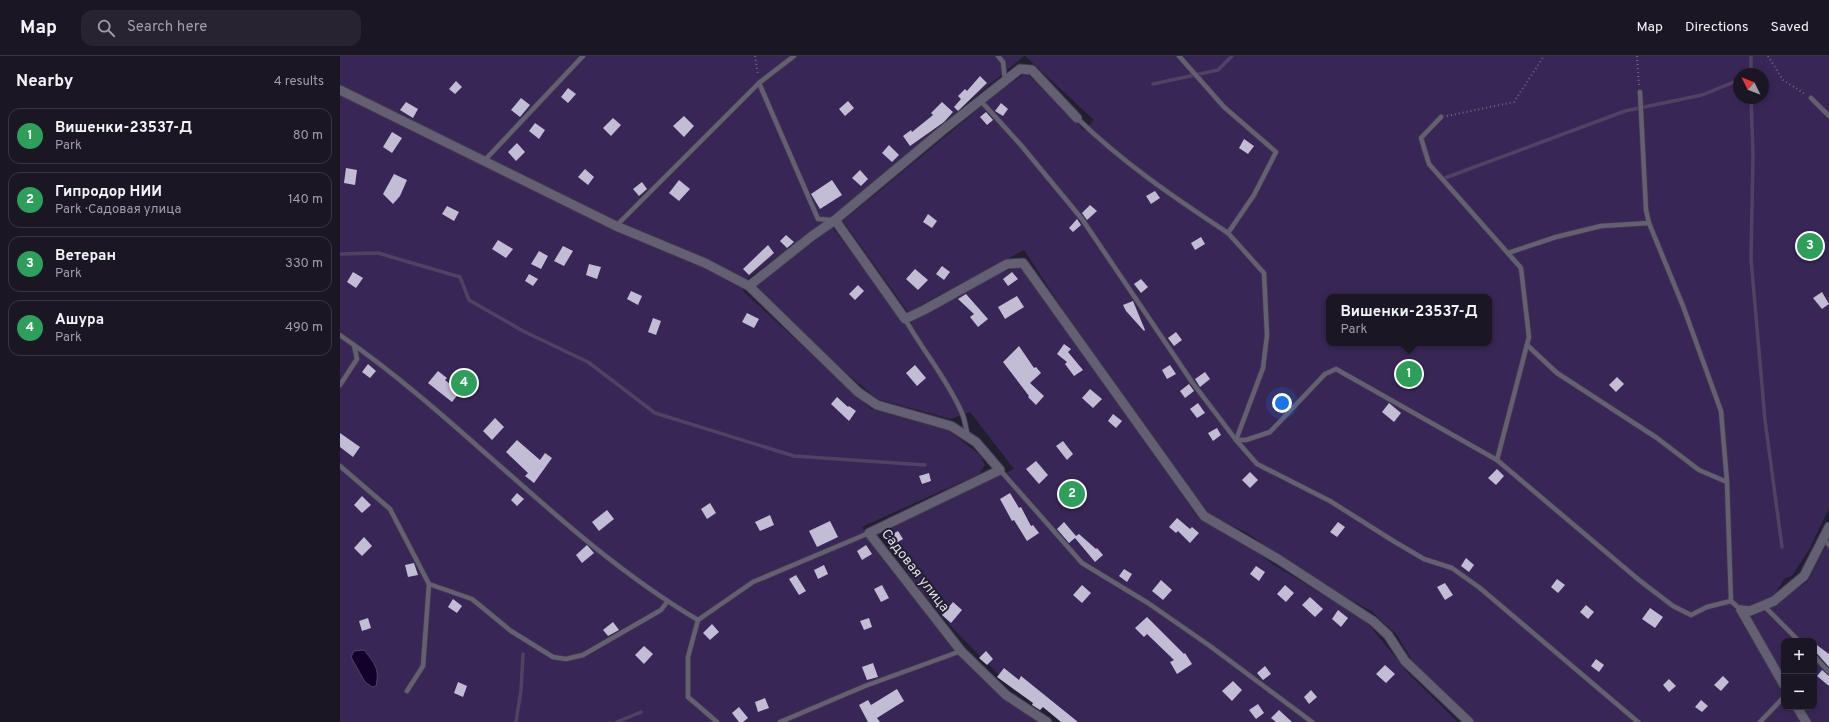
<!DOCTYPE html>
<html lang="en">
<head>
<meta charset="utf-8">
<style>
  :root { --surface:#1a1624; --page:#272331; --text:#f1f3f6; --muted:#9f9fa6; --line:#383541; --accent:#c0a8f4 }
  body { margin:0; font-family:Overpass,sans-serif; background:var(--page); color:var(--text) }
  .controls { position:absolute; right:12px; bottom:12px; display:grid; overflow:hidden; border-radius:8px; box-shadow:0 2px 6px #0003 }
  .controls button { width:36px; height:36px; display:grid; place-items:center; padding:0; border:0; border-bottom:1px solid var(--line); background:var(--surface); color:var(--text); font:20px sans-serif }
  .compass { position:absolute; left:1393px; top:12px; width:36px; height:36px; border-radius:50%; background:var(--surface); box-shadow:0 2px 6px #0003; rotate:313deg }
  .you { position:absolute; left:942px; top:347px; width:14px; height:14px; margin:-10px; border:3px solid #fff; border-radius:50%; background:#1a73e8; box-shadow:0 0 0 6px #1a73e833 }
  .badge { display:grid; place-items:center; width:26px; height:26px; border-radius:50%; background:var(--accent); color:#fff; font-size:13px; font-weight:700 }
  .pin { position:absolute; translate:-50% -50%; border:2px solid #fff; box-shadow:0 1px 4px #0006 }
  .popup { position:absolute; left:986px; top:238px; width:166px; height:52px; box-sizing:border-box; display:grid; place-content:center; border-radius:8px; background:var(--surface); filter:drop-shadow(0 1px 3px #0005); font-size:13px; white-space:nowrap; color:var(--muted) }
  .popup b { font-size:15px; color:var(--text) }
  .popup::after { content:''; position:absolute; left:50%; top:100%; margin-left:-8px; border:8px solid transparent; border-top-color:var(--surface) }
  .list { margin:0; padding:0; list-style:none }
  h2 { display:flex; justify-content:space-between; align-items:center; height:52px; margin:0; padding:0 16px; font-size:17px }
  h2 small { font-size:13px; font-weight:400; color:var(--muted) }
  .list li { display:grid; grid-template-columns:26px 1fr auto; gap:12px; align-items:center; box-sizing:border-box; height:56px; margin:0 8px 8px; padding:0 8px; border:1px solid var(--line); border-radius:12px }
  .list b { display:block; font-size:15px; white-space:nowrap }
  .list p { margin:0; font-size:13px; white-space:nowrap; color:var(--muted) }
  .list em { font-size:13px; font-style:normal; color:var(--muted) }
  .icon { flex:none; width:22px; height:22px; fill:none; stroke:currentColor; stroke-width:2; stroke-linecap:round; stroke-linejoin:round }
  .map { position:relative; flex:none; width:1489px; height:666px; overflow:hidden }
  header { display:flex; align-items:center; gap:24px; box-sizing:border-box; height:56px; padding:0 20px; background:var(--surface); border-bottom:1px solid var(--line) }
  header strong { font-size:19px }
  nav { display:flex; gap:22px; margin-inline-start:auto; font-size:14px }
  .search { width:280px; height:36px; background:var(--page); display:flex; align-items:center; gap:10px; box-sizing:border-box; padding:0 14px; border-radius:12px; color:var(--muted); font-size:15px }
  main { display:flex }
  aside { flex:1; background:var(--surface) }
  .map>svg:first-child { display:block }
</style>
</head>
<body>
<header>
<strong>Map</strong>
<div class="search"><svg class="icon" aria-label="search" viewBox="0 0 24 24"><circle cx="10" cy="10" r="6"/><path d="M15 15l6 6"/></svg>Search here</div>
<nav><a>Map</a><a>Directions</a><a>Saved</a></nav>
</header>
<main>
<aside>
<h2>Nearby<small>4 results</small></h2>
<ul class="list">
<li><span class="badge" style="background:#2e9e5b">1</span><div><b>Вишенки-23537-Д</b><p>Park</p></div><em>80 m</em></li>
<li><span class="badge" style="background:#2e9e5b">2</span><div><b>Гипродор НИИ</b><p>Park · Садовая улица</p></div><em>140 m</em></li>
<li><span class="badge" style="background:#2e9e5b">3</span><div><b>Ветеран</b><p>Park</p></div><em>330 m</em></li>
<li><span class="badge" style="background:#2e9e5b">4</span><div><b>Ашура</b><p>Park</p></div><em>490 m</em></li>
</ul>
</aside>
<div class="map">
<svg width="1489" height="666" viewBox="0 0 1489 666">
  <rect width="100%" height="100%" fill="#231d30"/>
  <g fill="#382756" fill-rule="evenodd">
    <polygon points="0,0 684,0 496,157 407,223 403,235 531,353 608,374 640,399 645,409 639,418 522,471 611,588 700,666 0,666"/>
    <path d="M685,0H1489V452L1470,492L1452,520L1445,522L1432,542L1409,551L1401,549L1396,557L1444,637V651H1452L1461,666H1134L1073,606L1057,579L1031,555L961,516L909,478L866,457L776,334L684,194L568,256L503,165L664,32L686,17L744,74L754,64ZM1399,18H1423V42H1399ZM989,241H1149V287H989Z"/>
    <path d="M492,171L567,269C601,248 642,215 682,212L752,308L858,462L908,489L931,507L1025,564L1069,618L1118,666H723L667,627L615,575L574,526L541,476L674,413L630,356L611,363L537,343L496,308L416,231Z"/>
    <polygon points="1489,484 1489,666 1470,666 1461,651 1474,651 1474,585 1444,585 1444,622 1408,560 1432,551 1468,525"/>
  </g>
  <path fill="#13002b" stroke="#504264" d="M24,594C34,607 40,612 36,630L32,631L25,626L11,601L14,595Z"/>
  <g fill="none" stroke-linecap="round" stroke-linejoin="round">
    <g stroke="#504264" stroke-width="3.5">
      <polyline points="1411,0 1411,18"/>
      <polyline points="813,28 878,14 892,0"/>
      <polyline points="1411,42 1413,99 1411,203 1425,364 1442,491"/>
      <polyline points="1105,122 1285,55 1362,39 1399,24"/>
      <polyline points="0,198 38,197 120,221 129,244 183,275 248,306 315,357 454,400 585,409"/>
      <polyline points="176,666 181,634 183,598"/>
      <polyline points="277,666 301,656"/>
    </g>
  </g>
  <g fill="#c2bcd4">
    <polygon points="640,20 647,27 618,55 614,51 621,43 618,40 625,33 627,35"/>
    <polygon points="116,25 122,31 115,38 109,33"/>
    <polygon points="228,32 236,38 228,47 221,41"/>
    <polygon points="181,42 190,49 180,61 171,54"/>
    <polygon points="508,45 514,52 505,60 499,53"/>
    <polygon points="66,46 78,53 73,62 60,54"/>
    <polygon points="602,46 613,56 604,66 570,90 563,80 571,74 572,76 593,59 591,57"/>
    <polygon points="661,47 668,53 663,60 655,55"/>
    <polygon points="646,56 653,64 647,69 640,61"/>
    <polygon points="344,60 354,70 344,81 333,70"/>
    <polygon points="273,62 281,69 271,80 263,72"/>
    <polygon points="195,67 205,74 199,83 189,75"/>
    <polygon points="52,76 62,82 52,97 43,91"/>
    <polygon points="904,83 914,90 908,98 899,92"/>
    <polygon points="177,87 185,96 176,105 168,96"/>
    <polygon points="549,89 559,99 552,106 542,97"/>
    <polygon points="6,112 17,114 15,129 4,127"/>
    <polygon points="245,113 254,121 248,129 238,121"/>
    <polygon points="520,114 528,123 521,130 512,122"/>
    <polygon points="54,118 67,124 60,140 53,148 43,138"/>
    <polygon points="339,124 350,133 339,145 329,137"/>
    <polygon points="492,124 502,139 480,153 471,138"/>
    <polygon points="302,126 307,133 299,140 293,133"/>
    <polygon points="815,135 820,142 811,148 806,140"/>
    <polygon points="750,149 757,155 747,164 742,157"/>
    <polygon points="107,150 119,156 114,165 102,158"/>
    <polygon points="588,158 597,165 592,172 583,166"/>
    <polygon points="737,163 741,169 733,176 729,172"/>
    <polygon points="446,179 454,186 447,192 440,185"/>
    <polygon points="861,181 865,188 855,194 851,187"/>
    <polygon points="158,184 173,193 166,202 152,193"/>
    <polygon points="428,189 434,197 409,219 403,213"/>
    <polygon points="223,190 233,195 224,210 214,205"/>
    <polygon points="199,195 208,200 201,213 191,208"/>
    <polygon points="249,208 261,211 257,223 246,219"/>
    <polygon points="602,210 610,216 604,224 596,218"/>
    <polygon points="575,213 588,224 578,234 566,223"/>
    <polygon points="13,216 23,222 16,232 7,226"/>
    <polygon points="672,216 678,223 668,230 663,223"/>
    <polygon points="189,218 198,223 193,230 185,225"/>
    <polygon points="801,223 808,231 801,237 794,228"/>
    <polygon points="518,229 524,235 515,244 509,238"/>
    <polygon points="291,235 302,240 298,249 287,243"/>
    <polygon points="1482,236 1489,248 1482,253 1473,242"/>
    <polygon points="626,238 648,263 638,271 630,261 634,258 618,243"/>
    <polygon points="677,240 684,251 665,263 658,251"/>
    <polygon points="793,245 805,274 804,275 786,255 783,249"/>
    <polygon points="407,257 419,263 414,272 402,266"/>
    <polygon points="313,262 321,265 316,279 308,276"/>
    <polygon points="836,276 842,284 834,290 828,282"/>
    <polygon points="724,288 731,293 728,296 743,314 734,320 725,308 727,306 717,298"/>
    <polygon points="679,290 694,312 696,311 701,317 690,327 704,340 696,349 688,341 689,340 663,306"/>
    <polygon points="28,308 36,315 30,322 22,316"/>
    <polygon points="575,309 586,322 577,330 566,317"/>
    <polygon points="830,309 836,318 827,323 822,314"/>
    <polygon points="98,315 107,322 105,324 120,336 112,346 88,327"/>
    <polygon points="865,316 870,323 860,331 855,323"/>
    <polygon points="1277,321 1284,328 1276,336 1269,329"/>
    <polygon points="849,328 854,335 845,342 840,335"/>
    <polygon points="750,333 762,343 753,352 742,342"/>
    <polygon points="497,341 508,351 509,350 516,355 509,365 491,348"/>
    <polygon points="858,347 865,357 857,362 850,353"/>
    <polygon points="1049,347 1061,357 1054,366 1042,356"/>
    <polygon points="773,358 782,365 776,372 768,365"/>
    <polygon points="155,362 164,371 152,384 143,375"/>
    <polygon points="877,372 881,379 873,385 868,377"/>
    <polygon points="0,377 20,391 13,401 0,391"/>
    <polygon points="177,384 200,404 205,397 212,402 194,427 185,420 188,417 166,396"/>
    <polygon points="723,385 733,398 727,404 716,390"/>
    <polygon points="696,405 708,419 699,428 686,413"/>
    <polygon points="1157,413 1164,420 1156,429 1148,422"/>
    <polygon points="910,416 918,424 910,432 902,424"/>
    <polygon points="589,417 591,425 582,428 579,420"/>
    <polygon points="177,437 184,443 177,450 171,444"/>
    <polygon points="670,437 679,452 681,451 691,470 693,469 699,477 687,485 674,464 672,465 660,443"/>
    <polygon points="22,440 31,449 22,457 14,449"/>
    <polygon points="370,447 376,457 367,463 361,453"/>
    <polygon points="267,454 274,463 259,475 252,466"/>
    <polygon points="430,459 434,469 420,475 415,466"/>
    <polygon points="837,462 850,473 852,471 859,477 850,487 838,475 836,477 829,471"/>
    <polygon points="490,465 498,481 477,491 469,475"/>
    <polygon points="724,466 736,480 739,478 756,493 757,492 763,499 755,506 735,482 729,487 717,473"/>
    <polygon points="998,466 1005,471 997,481 990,476"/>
    <polygon points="558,475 563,483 551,490 546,482"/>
    <polygon points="24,481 32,490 22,500 14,492"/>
    <polygon points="247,489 254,497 242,507 236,499"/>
    <polygon points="526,489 532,498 522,504 517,495"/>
    <polygon points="1126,502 1134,509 1129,516 1121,510"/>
    <polygon points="74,507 78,519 68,521 65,509"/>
    <polygon points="484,509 488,518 478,523 474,514"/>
    <polygon points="916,510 925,516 919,525 910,518"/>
    <polygon points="784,513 792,518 787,526 779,520"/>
    <polygon points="456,519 466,535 459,539 449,523"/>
    <polygon points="1217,523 1225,529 1218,537 1211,531"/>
    <polygon points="821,524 832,534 823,544 812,535"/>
    <polygon points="1105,527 1113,539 1105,544 1097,531"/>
    <polygon points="542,529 549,542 541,546 534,533"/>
    <polygon points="742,529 751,537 742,547 733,539"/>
    <polygon points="945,529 954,537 946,546 937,538"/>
    <polygon points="970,541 983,553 975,561 962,549"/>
    <polygon points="113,543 122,550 117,557 108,551"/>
    <polygon points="613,546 622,554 611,567 602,559"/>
    <polygon points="1246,549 1254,556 1248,563 1240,556"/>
    <polygon points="1310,552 1323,561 1315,572 1302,563"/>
    <polygon points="998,554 1008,562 1001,571 992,563"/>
    <polygon points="807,561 844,598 845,597 852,608 837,618 830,606 834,604 807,578 804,581 795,572"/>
    <polygon points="28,562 31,572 22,575 19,565"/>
    <polygon points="529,562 532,571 524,574 520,565"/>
    <polygon points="273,566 279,574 268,580 263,574"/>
    <polygon points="372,568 379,576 370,584 363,577"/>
    <polygon points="1474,587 1489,598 1489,611 1474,594"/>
    <polygon points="304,590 313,598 304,608 295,599"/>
    <polygon points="646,595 653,603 647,609 639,602"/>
    <polygon points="1256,603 1264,609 1259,616 1251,610"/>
    <polygon points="533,607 538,621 527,624 522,611"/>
    <polygon points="1045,609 1055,618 1046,627 1036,618"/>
    <polygon points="925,610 931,618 923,624 917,617"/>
    <polygon points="664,612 679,624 681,620 738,666 721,666 703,651 700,654 692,649 693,647 657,621"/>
    <polygon points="1482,614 1489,620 1489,630 1477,620"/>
    <polygon points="1383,620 1389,626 1381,635 1374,629"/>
    <polygon points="1329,623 1336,630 1329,636 1323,629"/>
    <polygon points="893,625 902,634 892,645 882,635"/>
    <polygon points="118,626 127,630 123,641 114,637"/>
    <polygon points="557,633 564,645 537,662 540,666 528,666 519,649 528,644 531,649"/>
    <polygon points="971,634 977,641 969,648 964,641"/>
    <polygon points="425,642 429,652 418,656 415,646"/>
    <polygon points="1361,644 1368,650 1362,656 1355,651"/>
    <polygon points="918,648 924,657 916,663 909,654"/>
    <polygon points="399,651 408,662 403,666 399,666 392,657"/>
    <polygon points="939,654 952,666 936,666 931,662"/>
  </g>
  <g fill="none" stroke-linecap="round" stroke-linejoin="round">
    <defs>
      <g id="lane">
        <polyline points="658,0 663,6 665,24"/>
        <polyline points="839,0 884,51 936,96 914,139 888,177 924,217 927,279 923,312 896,384 917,408 990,445 1055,486 1084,503 1112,512 1140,532 1298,666"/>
        <polyline points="419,27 478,163 493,164"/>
        <polyline points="1300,36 1306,154 1309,167 1343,250 1381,355 1387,426 1391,545 1401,554"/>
        <polyline points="1471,42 1489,60"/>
        <polyline points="640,44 680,88 742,163 852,326 896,384 906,384 930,376 985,318 996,313 1157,404 1299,524 1333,550 1351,559 1367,551 1391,545"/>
        <polyline points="1101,61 1081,82 1089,108 1181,212 1189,281 1157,404"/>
        <path d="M737,62C783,107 835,142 888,177"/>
        <polyline points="144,105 243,0"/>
        <polyline points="276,170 419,27 454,0"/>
        <polyline points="1168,197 1216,181 1261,170 1309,167"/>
        <path d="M565,263C583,295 607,323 622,357C625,364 626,373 628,381"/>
        <path d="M0,279C126,366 226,486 358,564"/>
        <polyline points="1187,289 1217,317 1317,382 1359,414 1387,426"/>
        <polyline points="0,329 17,303 14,289"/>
        <polyline points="0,410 50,453 89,528"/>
        <polyline points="660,414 742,507 808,547 870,590 972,666"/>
        <polyline points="1483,482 1489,489"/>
        <polyline points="1424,550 1459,585"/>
        <polyline points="1474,600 1489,616"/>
        <polyline points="67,635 83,610 89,528 132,543 171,575 213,601 226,603 243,599 321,554 327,546"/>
        <polyline points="377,666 348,641 348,601 358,564 413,526 529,477"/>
        <polyline points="440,666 525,630 621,595"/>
        <polyline points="1420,666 1444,641"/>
      </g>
      <g id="street">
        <polyline points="0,34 276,170 365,207 409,230 518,336 537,349 611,370 636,386 660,414 529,477 621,595 666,639 707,666"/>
        <polyline points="495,164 565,263 584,254 667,208 683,207 864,460 938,503 1033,565 1048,579 1065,605 1129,666"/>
        <polyline points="409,230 472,180 495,164 603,74 680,13 692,14 737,62"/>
        <polyline points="1401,554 1410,555 1434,545 1464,520 1489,471"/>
        <polyline points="1401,554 1444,629"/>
        <polyline points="1457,651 1466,666"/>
      </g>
    </defs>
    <use href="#lane" stroke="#3f3a49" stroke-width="6"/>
    <use href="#street" stroke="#3f3a49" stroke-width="11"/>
    <g stroke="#6f6a7a" stroke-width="2" stroke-dasharray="1 3" stroke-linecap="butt">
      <polyline points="415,0 418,19"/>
      <polyline points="1297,0 1299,29"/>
      <polyline points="1428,0 1443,24 1465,38"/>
      <polyline points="1107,60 1174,46 1204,0"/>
    </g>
    <use href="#lane" stroke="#655f74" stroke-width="4.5"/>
    <use href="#street" stroke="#655f74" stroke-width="9"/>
  </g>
  <g text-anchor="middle" stroke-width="4" stroke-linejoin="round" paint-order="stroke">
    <g font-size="14" fill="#dfdce8" stroke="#231d30">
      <text transform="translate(576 514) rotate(52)" y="5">Садовая улица</text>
    </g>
  </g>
</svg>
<div class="controls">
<button>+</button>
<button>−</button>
</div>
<svg class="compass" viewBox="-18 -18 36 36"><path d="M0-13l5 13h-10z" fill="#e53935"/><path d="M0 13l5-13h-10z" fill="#9f9fa6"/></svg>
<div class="you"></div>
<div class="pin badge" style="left:1069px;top:318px;background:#2e9e5b">1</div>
<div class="popup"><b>Вишенки-23537-Д</b>Park</div>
<div class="pin badge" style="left:732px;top:438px;background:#2e9e5b">2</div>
<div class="pin badge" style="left:1470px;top:190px;background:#2e9e5b">3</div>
<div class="pin badge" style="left:124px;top:327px;background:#2e9e5b">4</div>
</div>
</main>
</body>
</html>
